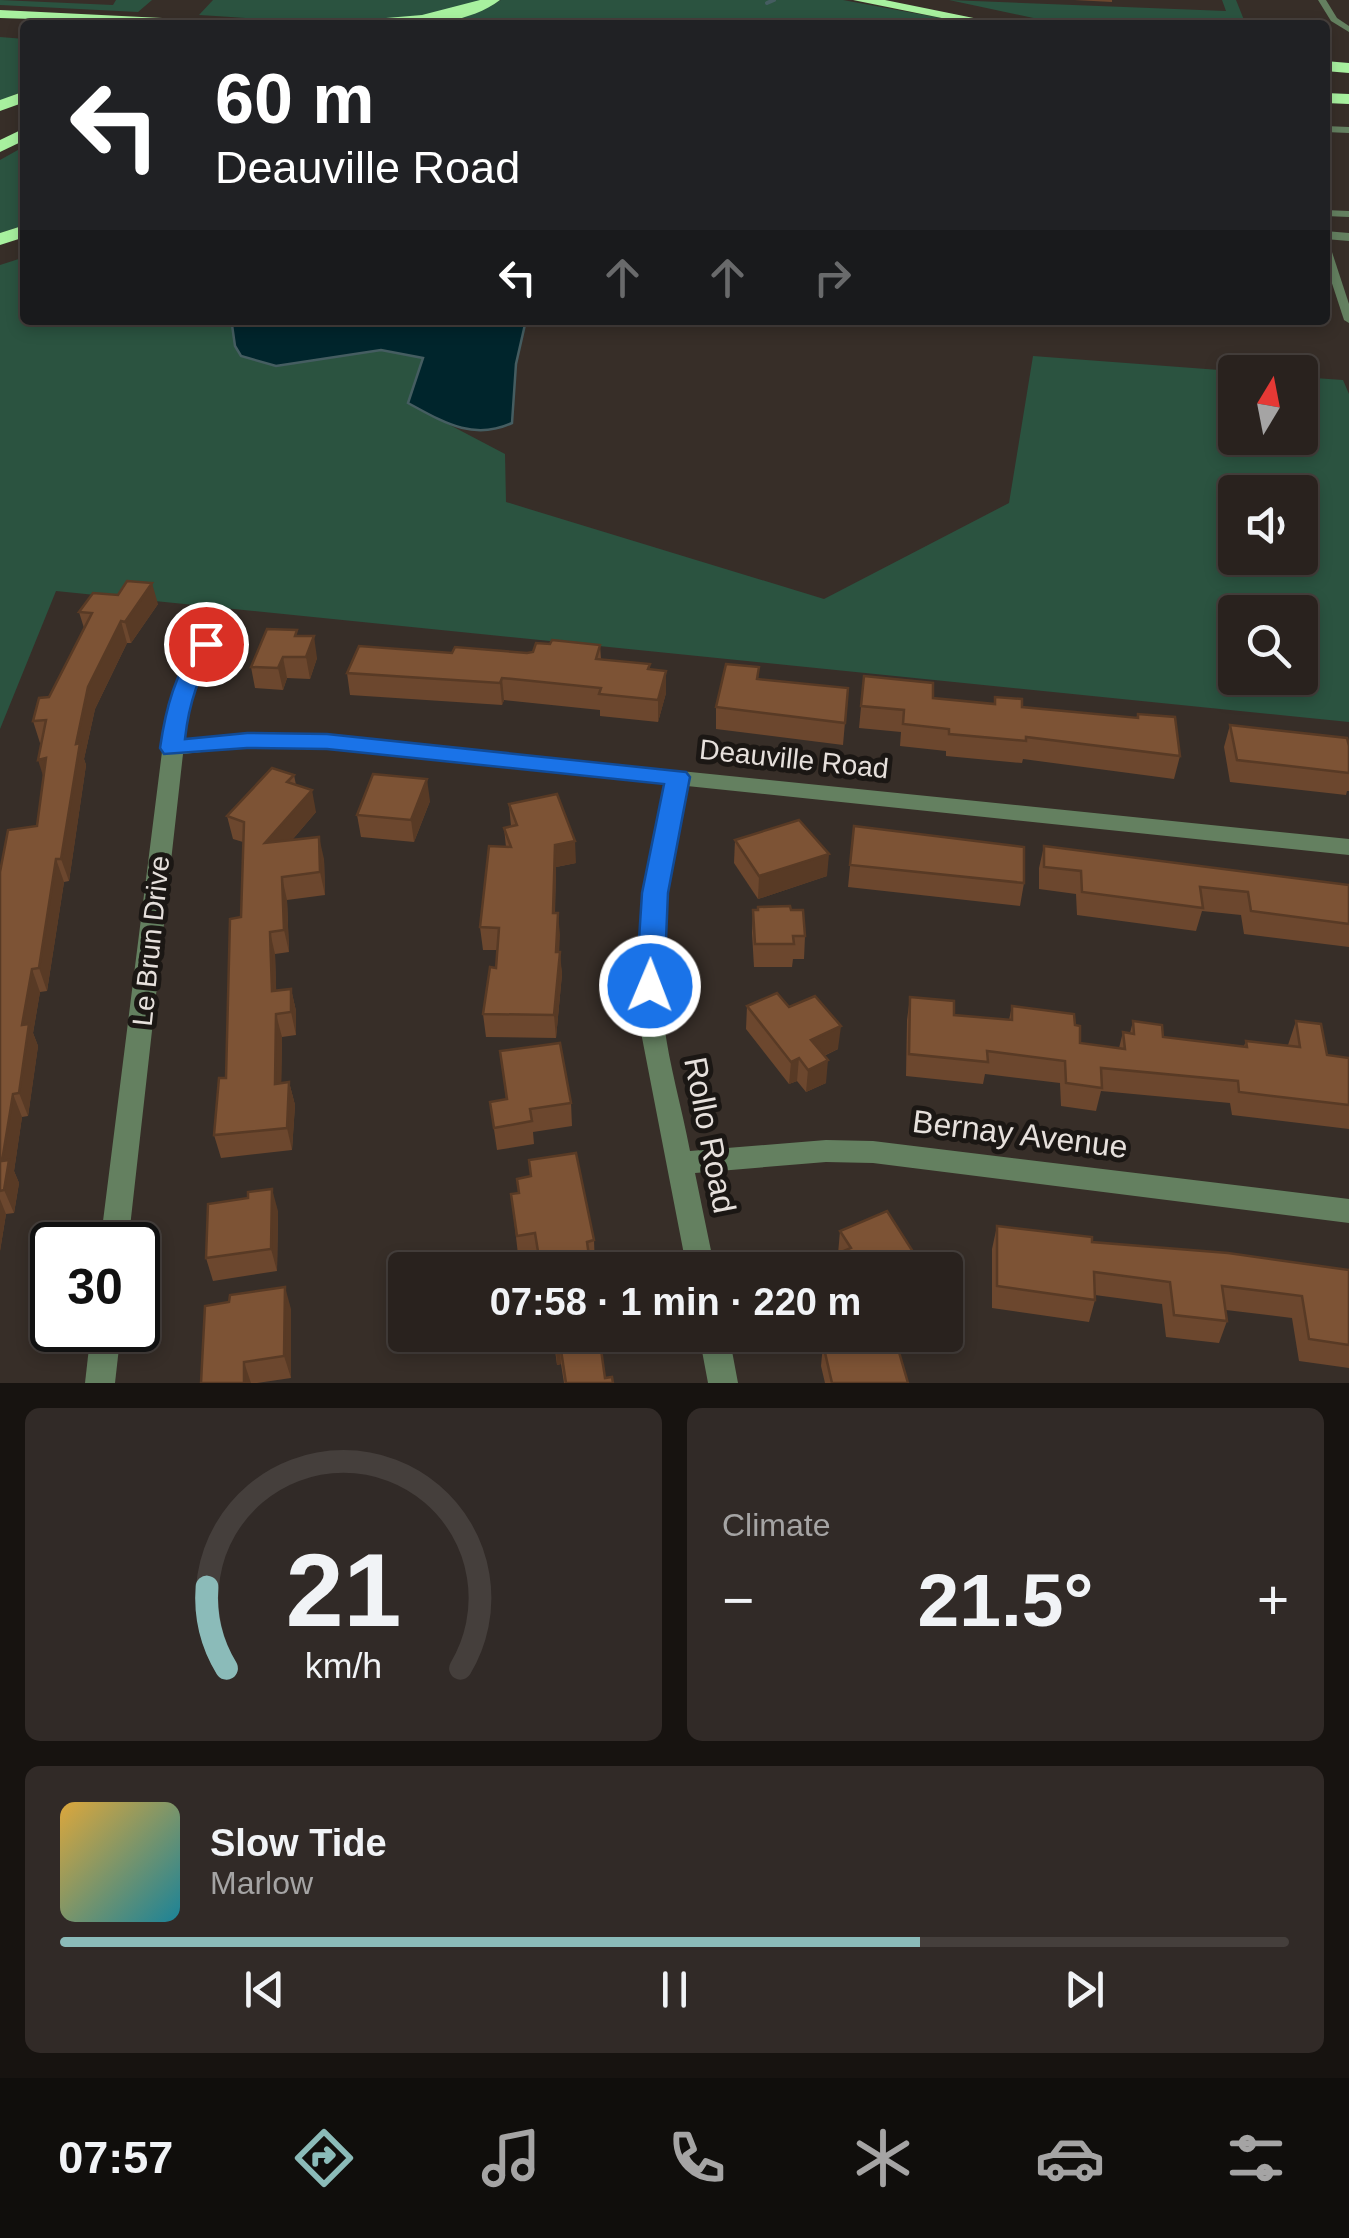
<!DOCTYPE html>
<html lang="en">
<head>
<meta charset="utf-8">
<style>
  :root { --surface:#29221e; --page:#312a27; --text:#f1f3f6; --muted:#a5a4a4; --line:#453f3c; --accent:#8bbbb9 }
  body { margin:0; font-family:Helvetica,sans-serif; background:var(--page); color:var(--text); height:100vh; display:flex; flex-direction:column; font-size:38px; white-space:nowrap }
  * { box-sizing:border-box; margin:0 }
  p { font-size:32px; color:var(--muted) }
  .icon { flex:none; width:55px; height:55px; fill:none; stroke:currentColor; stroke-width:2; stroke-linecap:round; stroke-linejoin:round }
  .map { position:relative; height:1383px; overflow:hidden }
  .side { display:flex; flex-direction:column; gap:25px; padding:25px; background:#171310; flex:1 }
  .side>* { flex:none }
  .guide { position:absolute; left:20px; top:20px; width:1310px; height:305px; border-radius:10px; box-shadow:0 5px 15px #0003,0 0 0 2px var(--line); background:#202124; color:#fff; overflow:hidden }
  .needle { width:65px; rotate:10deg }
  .controls { position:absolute; left:1218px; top:355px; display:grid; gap:20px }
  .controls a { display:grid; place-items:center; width:100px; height:100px; border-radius:10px; background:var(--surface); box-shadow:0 5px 15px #0003,0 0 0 2px var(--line); font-size:50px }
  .speed { position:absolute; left:30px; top:1222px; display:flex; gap:20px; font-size:50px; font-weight:700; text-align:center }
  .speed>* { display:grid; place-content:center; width:130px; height:130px; border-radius:50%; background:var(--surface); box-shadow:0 5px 15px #0003,0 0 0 2px var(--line); line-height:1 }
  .speed .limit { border:5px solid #111; border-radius:15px; background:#fff; color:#111 }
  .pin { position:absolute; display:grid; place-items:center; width:85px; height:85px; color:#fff; margin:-42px; border:5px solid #fff; border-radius:50%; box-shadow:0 2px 10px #0007 }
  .me { position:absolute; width:110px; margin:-55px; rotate:1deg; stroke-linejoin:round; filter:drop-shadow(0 0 8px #0008) }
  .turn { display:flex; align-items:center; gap:35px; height:210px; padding:0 30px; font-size:45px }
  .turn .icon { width:130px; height:130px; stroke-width:2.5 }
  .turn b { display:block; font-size:70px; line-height:85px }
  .lanes { display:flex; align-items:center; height:95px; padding:0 30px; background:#0003; justify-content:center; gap:50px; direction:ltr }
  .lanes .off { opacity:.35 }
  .big { font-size:75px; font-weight:700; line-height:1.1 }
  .side .tile { flex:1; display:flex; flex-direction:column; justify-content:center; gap:15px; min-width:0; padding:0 35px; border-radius:15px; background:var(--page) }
  .side .dial { align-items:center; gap:0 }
  .dial svg { height:260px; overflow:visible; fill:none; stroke:var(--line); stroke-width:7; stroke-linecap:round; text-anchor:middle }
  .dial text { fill:var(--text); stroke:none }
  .song { display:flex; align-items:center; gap:30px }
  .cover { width:120px; height:120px; border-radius:15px; background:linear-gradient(135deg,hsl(40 70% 55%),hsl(190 70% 35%)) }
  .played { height:10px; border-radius:5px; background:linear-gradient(90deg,var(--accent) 70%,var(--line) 70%) }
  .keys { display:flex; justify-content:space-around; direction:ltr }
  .heat { display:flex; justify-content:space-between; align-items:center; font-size:55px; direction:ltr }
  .side .tiles { flex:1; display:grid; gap:25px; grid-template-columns:1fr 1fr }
  .tile:last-child { grid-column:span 2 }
  .trip { position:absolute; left:388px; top:1252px; width:575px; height:100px; border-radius:10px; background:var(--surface); box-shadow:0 5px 15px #0003,0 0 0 2px var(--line); font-weight:700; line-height:100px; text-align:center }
  .menu { display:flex; height:160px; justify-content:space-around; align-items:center; background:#100e0c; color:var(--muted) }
  .menu .icon { width:70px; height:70px }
  .menu .active { color:var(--accent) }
  .menu b { font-size:45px; color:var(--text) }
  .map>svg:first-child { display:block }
</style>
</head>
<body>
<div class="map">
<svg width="1349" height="1383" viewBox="0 0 1349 1383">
  <rect width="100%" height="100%" fill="#372e28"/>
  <g fill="#2b5340" fill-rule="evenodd">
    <polygon points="0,0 113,5 116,0 152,0 138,12 0,5"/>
    <path d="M213,0h273c-90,35 -193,20 -287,15z"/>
    <polygon points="501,0 843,0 979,25 397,25 485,7"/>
    <polygon points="949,0 1226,11 1222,0 1236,0 1246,25 1066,25"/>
    <polygon points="0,37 25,39 25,90 0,101"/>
    <polygon points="25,146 25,225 0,233 0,160"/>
    <path d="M25,257v63h212l-5,5 44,41 105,-16 43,8 -16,45 97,51 1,48 318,97 185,-96 24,-147 213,16h-11v66h65v-61l43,3 6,14v328l-1293,-131 -56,138v-464zM1235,492h65v66h-65zM1235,612h65v66h-65z"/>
  </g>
  <path fill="#00252c" stroke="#455d61" stroke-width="2.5" d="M237,320h289l-10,44 -4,59c-39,18 -69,-1 -104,-20l15,-45 -42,-8 -105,16 -35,-10 -6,-10 -3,-21z"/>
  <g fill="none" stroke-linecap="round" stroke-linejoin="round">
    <polyline stroke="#455d61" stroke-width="4" points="767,3 774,0"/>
    <g fill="#648060" fill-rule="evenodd">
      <polygon points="1318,0 1326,0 1337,18 1349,26 1349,32 1331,21"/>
      <polygon points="1325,126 1349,127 1349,133 1325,132"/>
      <polygon points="1325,210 1349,211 1349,217 1325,216"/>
      <polygon points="1325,243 1330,246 1349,304 1349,323 1344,320 1325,262"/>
    </g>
    <g fill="#648060" fill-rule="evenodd">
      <polygon points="1325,231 1349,233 1349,241 1325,239"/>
      <path d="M207,637l10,6c-19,32 -29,60 -33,97l63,-7 80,2 1022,104v16l-662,-69c-15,78 -34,157 -23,237 5,42 18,85 26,128l136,-11 47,1 476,58v24l-476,-60 -47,-1 -131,11 20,97h-28l-48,-248 -2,-71 6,-58 23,-109 -339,-35 -80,-2 -64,7 -55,491h-28l68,-541 11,-31 21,-34z"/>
      <polygon points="91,1330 121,1330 115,1383 85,1383"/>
      <polygon points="699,1335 729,1335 738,1383 708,1383"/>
    </g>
    <g fill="#a8f19f" fill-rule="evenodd">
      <path d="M480,0h20c-41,31 -108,25 -157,25l7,-4 72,-6z"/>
      <polygon points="853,0 885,0 1008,25 976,25"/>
      <polygon points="0,10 223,21 230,25 0,18"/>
      <polygon points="1325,61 1349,63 1349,73 1325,71"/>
      <polygon points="25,91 25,102 0,111 0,100"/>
      <polygon points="1325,93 1349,94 1349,104 1325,103"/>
      <polygon points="25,128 25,140 0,152 0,140"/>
      <polygon points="25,225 25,237 0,245 0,233"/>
    </g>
  </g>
  <g fill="#6c472e">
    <polygon points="1074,0 1112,0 1112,2"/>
    <polygon points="158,604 131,643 127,643 95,709 84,759 86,765 69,881 64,882 47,991 40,992 33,1033 38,1046 28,1116 22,1117 14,1171 19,1183 14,1213 6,1214 0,1251 0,872 37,826 44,777 42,742 40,743 33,721 49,697 84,628 79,612"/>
    <polygon points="298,636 317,658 310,679 287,678 283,690 255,688 251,667"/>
    <polygon points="550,644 600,645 601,659 650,664 650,669 666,671 666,693 658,722 600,716 600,710 504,700 502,705 350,695 347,673 452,653 527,653 533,652"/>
    <polygon points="759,667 758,679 848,688 843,745 716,729 716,707"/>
    <polygon points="864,676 933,698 994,704 995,697 1022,707 1136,718 1138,714 1180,756 1174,779 1023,759 1022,763 946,756 946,751 900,746 901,732 859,728"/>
    <polygon points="1230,725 1349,746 1349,791 1347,791 1346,795 1230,782 1224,747"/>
    <polygon points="294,775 296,785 316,812 292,840 324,859 325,895 287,900 289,952 275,954 276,991 291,989 296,1011 296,1035 282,1037 281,1083 289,1082 295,1105 292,1150 221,1158 214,1135 226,1078 241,917 243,842 233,839 227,816"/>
    <polygon points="430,801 414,842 361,837 357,815"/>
    <polygon points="509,804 576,863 556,867 555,913 558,913 559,952 562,974 556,1038 486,1037 483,1014 496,968 497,950 483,950 480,927 506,847 504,828 511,826"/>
    <polygon points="854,826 1024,883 1020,906 848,887"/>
    <polygon points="735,840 827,876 758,899 734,863"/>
    <polygon points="1044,846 1349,885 1349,947 1244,934 1241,915 1202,911 1196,931 1077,915 1076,894 1039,889 1039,868"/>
    <polygon points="753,910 791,910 805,936 804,959 793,959 792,967 754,967 752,933"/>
    <polygon points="910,997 954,1015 1009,1020 1012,1006 1075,1025 1080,1043 1119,1048 1123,1032 1130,1033 1133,1021 1163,1037 1244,1046 1246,1041 1288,1045 1296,1021 1327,1055 1349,1058 1349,1129 1232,1115 1230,1103 1101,1091 1096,1111 1061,1106 1060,1083 985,1074 983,1084 906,1076 907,1020"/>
    <polygon points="747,1006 789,1007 838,1049 824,1056 826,1083 806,1092 797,1081 789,1084 746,1029"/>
    <polygon points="500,1051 571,1103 572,1126 533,1132 534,1144 497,1150 490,1102 506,1099"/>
    <polygon points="511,1194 594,1240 595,1268 590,1269 591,1270 539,1270 538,1260 519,1263"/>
    <polygon points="278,1211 277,1271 213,1281 206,1258"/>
    <polygon points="997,1226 1092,1242 1349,1270 1349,1368 1299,1361 1292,1318 1226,1310 1227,1321 1219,1343 1166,1337 1162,1304 1095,1295 1095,1300 1089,1322 992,1308 992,1249"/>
    <polygon points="840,1231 924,1270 812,1270 813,1264 838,1254"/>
    <polygon points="291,1309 291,1378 257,1383 201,1383"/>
    <polygon points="553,1335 599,1335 605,1378 613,1383 564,1383 561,1364 557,1365"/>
    <polygon points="853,1335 894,1335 908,1383 825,1383 821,1366 823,1344 852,1340"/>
  </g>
  <g fill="#583a25">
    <polygon points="152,583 158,604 131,643 125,622"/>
    <polygon points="121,621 127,643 95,709 84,759 86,765 69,881 61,859 76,744 88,687"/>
    <polygon points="314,636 317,658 310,679 306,657"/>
    <polygon points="283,657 287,678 283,690 278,668"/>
    <polygon points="666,671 666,693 658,722 658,700"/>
    <polygon points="502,678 504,700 502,705 500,683"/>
    <polygon points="46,758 45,782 38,760"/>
    <polygon points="427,779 430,801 414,842 411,820"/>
    <polygon points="312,790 316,812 270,866 265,843"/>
    <polygon points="319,837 324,859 325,895 320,872"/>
    <polygon points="575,841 576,863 556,867 554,935 553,913 555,845"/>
    <polygon points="829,854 827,876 758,899 759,876"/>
    <polygon points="56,859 64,882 47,991 39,968"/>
    <polygon points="282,877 287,900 289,952 284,930"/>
    <polygon points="558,913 560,935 558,974 556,952"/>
    <polygon points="270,932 275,954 277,1014 272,991"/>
    <polygon points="560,952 562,974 556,1038 554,1015"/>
    <polygon points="32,969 40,992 33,1033 38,1046 28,1116 19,1093 22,1025"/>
    <polygon points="291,989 296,1011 296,1035 291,1012"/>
    <polygon points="276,1014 282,1037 281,1107 275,1084"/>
    <polygon points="841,1026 838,1049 810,1062 811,1040"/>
    <polygon points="799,1058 797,1081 789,1084 791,1062"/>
    <polygon points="828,1060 826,1083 806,1092 808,1070"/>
    <polygon points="289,1082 295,1105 292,1150 287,1128"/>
    <polygon points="13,1094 22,1117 14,1171 19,1183 14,1213 4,1190 2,1161"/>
    <polygon points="272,1189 278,1211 277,1271 271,1249"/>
    <polygon points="0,1199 6,1214 0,1251"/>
    <polygon points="285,1287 291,1309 291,1378 284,1356"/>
    <polygon points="559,1337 561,1364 557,1365 555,1338"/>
    <polygon points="244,1362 251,1383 244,1383"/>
  </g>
  <g fill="#7d5335" stroke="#583a25" stroke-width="2.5">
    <polygon points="127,581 152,583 125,622 121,621 88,687 76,744 80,743 61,859 56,859 39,968 32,969 22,1025 29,1024 19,1093 13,1094 2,1161 9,1160 4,1190 0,1191 0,872 8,830 37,826 46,758 38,760 46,720 33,721 39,698 49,697 92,613 79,612 93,593 118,595"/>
    <polygon points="267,629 297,630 295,636 314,636 306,657 283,657 278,668 251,667"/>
    <polygon points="552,640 600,645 596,659 650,664 648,669 666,671 658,700 599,694 601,688 502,678 500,683 347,673 359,646 452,653 455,647 527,653 533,652 536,643 550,644"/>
    <polygon points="726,664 759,667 757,679 848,688 845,723 716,707"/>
    <polygon points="864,676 933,683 933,698 995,704 995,697 1022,699 1022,707 1138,718 1138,714 1175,717 1180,756 1026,737 1026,741 949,734 949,729 903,724 904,710 861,706"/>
    <polygon points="1230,725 1347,738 1349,746 1349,773 1237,760"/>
    <polygon points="272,768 294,775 287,782 312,790 265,843 319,837 320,872 282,877 284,930 270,932 272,991 291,989 291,1012 276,1014 275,1084 289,1082 287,1128 214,1135 219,1078 226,1078 230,919 241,917 244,822 227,816"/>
    <polygon points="373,774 427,779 411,820 357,815"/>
    <polygon points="557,794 575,841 555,845 553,913 558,913 556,952 560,952 554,1015 483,1014 490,967 496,968 499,928 480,927 489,846 511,847 504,828 517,825 509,804"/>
    <polygon points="799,820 829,854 759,876 735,840"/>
    <polygon points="854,826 1024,847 1024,883 850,865"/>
    <polygon points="1044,846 1349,885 1349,924 1251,911 1248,892 1200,887 1203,908 1082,892 1081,871 1044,867"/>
    <polygon points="790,906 791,910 803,910 805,936 793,936 794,944 755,944 753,910 758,910 758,907"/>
    <polygon points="777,993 789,1007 815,996 841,1026 811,1040 828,1060 808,1070 799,1058 791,1062 747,1006"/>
    <polygon points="910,997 954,1001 954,1015 1012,1020 1012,1006 1074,1014 1075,1025 1080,1026 1080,1043 1125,1049 1123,1032 1134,1034 1133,1021 1162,1025 1163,1037 1247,1047 1246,1041 1300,1047 1296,1021 1321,1024 1327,1055 1349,1058 1349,1105 1239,1092 1238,1081 1101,1068 1102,1088 1066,1083 1065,1061 987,1051 988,1062 909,1054"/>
    <polygon points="560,1043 571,1103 530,1109 532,1121 494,1128 490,1102 507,1099 500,1051"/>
    <polygon points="576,1153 594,1240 587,1242 591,1270 541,1270 535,1233 517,1236 511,1194 519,1193 517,1179 531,1176 529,1160"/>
    <polygon points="272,1189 271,1249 206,1258 208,1204 248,1198 248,1192"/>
    <polygon points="887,1211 924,1269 816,1270 813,1264 851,1248 840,1231"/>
    <polygon points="997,1226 1092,1237 1092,1242 1228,1253 1349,1270 1349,1345 1309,1339 1302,1296 1222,1286 1227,1321 1174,1315 1170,1282 1094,1272 1095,1300 997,1286"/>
    <polygon points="285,1287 284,1356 244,1362 244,1383 201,1383 205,1306 229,1302 230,1295"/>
    <polygon points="554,1335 599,1335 605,1378 612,1377 613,1383 566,1383 559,1337 555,1338"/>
    <polygon points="854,1335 894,1335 908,1383 832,1383 823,1344 857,1339"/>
  </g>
  <path fill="#1a73e8" stroke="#114b97" stroke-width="2.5" d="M206,637l11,7c-18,31 -28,58 -32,95l62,-6 80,1 359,38 4,5 -22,116 -4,93 -4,8 -10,3 -10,-3 -4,-8 6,-93 22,-109 -337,-35 -80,-1 -83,6 -4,-6c6,-42 15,-73 39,-109z"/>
  <g text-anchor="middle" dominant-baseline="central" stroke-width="10" stroke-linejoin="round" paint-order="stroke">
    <g font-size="28" fill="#e6e0dc" stroke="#1b1714">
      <text transform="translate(794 759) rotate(6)">Deauville Road</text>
      <text transform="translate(151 941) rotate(-84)">Le Brun Drive</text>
    </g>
    <g font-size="32" fill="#e6e0dc" stroke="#1b1714">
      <text transform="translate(1020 1134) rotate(7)">Bernay Avenue</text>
      <text transform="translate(710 1135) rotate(79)">Rollo Road</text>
    </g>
  </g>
</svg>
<div class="controls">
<a><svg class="needle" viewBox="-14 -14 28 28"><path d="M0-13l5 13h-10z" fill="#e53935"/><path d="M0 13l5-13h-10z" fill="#a5a4a4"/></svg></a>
<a><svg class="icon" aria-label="sound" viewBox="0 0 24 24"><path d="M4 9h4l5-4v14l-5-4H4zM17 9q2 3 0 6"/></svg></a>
<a><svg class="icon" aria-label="search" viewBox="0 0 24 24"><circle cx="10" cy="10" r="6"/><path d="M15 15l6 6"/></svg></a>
</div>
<div class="speed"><div class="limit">30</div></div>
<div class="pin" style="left:206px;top:644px;background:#d93025"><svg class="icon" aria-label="arrive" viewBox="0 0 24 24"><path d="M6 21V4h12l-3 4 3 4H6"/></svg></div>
<svg class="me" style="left:650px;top:986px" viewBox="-20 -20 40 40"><circle r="17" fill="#1a73e8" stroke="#fff" stroke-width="3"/><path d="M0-11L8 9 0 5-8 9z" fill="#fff"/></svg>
<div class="trip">07:58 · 1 min · 220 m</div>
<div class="guide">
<div class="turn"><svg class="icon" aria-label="left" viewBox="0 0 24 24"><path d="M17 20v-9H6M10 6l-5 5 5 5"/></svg><div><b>60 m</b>Deauville Road</div></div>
<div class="lanes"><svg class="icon" aria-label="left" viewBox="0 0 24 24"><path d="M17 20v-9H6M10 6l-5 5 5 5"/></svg><svg class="icon off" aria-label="ahead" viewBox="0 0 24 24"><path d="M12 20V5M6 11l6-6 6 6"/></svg><svg class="icon off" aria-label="ahead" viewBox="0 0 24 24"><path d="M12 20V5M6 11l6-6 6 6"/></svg><svg class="icon off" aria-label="right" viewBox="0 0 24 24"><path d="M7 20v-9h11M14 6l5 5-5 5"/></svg></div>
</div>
</div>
<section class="side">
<div class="tiles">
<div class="tile dial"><svg viewBox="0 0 100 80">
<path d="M14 69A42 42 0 1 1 86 69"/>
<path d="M14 69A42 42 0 0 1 8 44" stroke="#8bbbb9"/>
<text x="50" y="56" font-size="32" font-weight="700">21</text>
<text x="50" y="72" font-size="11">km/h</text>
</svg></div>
<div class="tile"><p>Climate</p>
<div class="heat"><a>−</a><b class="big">21.5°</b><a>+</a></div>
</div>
<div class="tile">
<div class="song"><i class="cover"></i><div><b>Slow Tide</b><p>Marlow</p></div></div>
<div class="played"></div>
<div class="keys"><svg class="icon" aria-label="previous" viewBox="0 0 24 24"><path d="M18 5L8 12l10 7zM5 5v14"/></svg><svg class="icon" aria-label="pause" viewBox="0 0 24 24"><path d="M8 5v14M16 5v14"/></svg><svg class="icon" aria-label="next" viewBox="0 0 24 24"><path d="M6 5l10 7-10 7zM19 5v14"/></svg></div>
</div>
</div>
</section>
<nav class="menu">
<b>07:57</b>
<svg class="icon active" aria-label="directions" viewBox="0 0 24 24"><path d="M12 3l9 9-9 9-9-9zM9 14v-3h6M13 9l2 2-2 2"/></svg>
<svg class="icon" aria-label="music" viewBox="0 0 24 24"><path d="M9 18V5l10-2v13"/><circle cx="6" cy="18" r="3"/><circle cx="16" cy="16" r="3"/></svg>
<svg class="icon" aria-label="phone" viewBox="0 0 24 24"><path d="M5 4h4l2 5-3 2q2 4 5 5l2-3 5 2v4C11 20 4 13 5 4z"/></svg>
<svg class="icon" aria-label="climate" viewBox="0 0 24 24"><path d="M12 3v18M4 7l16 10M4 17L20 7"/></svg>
<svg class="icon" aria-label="car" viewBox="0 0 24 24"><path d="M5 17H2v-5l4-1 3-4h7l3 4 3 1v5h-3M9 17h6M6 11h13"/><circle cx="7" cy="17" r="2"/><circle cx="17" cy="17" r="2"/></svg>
<svg class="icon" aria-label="filters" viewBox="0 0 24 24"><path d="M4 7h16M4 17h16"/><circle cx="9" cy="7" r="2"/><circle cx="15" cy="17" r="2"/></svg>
</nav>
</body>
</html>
